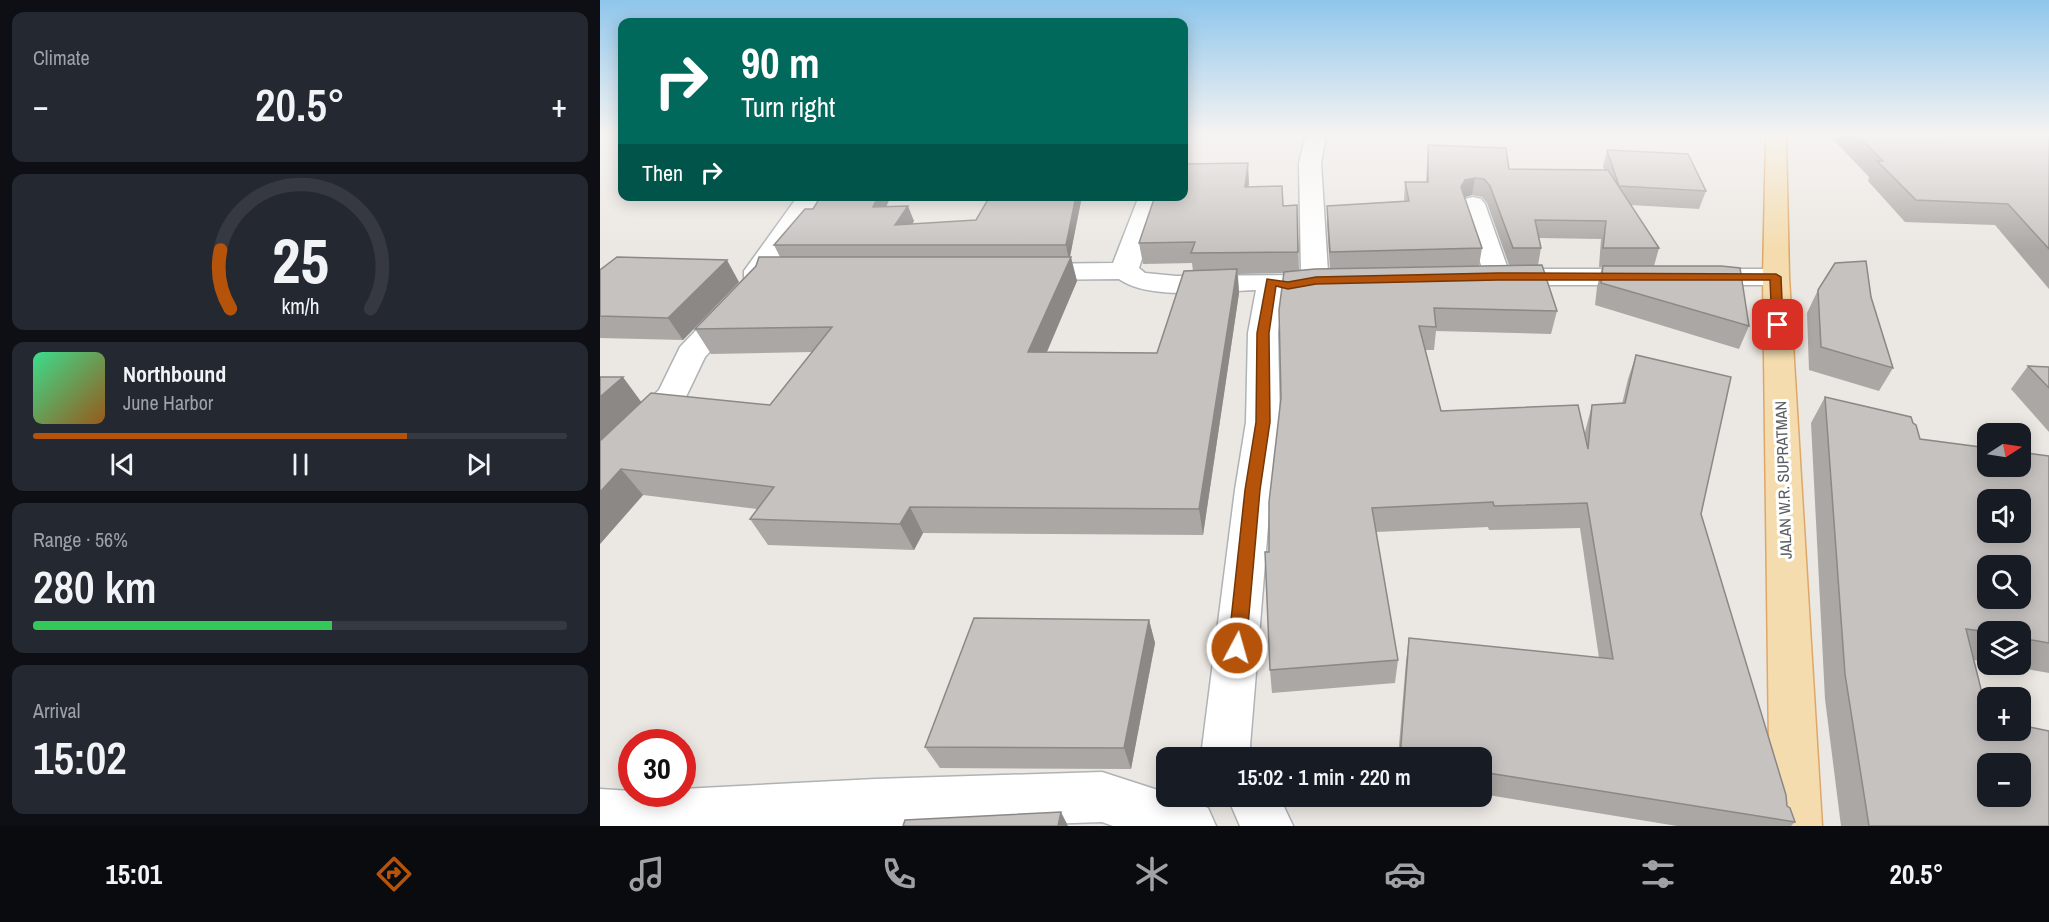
<!DOCTYPE html>
<html lang="en">
<head>
<meta charset="utf-8">
<style>
  :root { --surface:#171b24; --page:#242831; --text:#f1f3f6; --muted:#9ea1a6; --line:#363941; --accent:#b45309 }
  body { margin:0; font-family:"Archivo Narrow",sans-serif; background:var(--page); color:var(--text); height:100vh; display:flex; flex-direction:column; font-size:22px; white-space:nowrap }
  * { box-sizing:border-box; margin:0 }
  p { font-size:20px; color:var(--muted) }
  .icon { flex:none; width:33px; height:33px; fill:none; stroke:currentColor; stroke-width:2; stroke-linecap:round; stroke-linejoin:round }
  .map { position:relative; flex:1; overflow:hidden }
  .drawer { display:flex; flex-direction:column; gap:12px; padding:12px; background:#0d0f14; width:600px }
  .drawer>* { flex:none }
  .top-card { position:absolute; left:18px; top:18px; width:570px; height:183px; border-radius:12px; box-shadow:0 3px 15px #0003; background:#00695c; color:#fff; overflow:hidden }
  .needle { width:39px; rotate:78deg }
  .buttons { position:absolute; left:1377px; top:423px; display:grid; gap:12px }
  .buttons a { display:grid; place-items:center; width:54px; height:54px; border-radius:12px; background:var(--surface); box-shadow:0 3px 15px #0003; font-size:30px }
  .speed { position:absolute; left:18px; top:729px; display:flex; gap:12px; font-size:30px; font-weight:700; text-align:center }
  .speed>* { display:grid; place-content:center; width:78px; height:78px; border-radius:50%; background:var(--surface); box-shadow:0 3px 15px #0003; line-height:1 }
  .speed .limit { border:9px solid #d22; background:#fff; color:#111 }
  .pin { position:absolute; display:grid; place-items:center; width:51px; height:51px; color:#fff; margin:-26px; border-radius:12px; box-shadow:0 3px 9px #0006 }
  .me { position:absolute; width:66px; margin:-33px; rotate:6deg; stroke-linejoin:round; filter:drop-shadow(0 0 4px #0008) }
  .turn { display:flex; align-items:center; gap:21px; height:126px; padding:0 24px; font-size:27px }
  .turn .icon { width:78px; height:78px; stroke-width:2.5 }
  .turn b { display:block; font-size:42px; line-height:51px }
  .then { display:flex; align-items:center; height:57px; padding:0 24px; background:#0003; gap:12px; font-size:22px }
  .big { font-size:45px; font-weight:600; line-height:1.1 }
  .drawer .card { flex:1; display:flex; flex-direction:column; justify-content:center; gap:9px; min-width:0; padding:0 21px; border-radius:12px; background:var(--page) }
  .drawer .dial { align-items:center; gap:0 }
  .dial svg { height:156px; overflow:visible; fill:none; stroke:var(--line); stroke-width:7; stroke-linecap:round; text-anchor:middle }
  .dial text { fill:var(--text); stroke:none }
  .song { display:flex; align-items:center; gap:18px }
  .cover { width:72px; height:72px; border-radius:9px; background:linear-gradient(135deg,hsl(150 70% 55%),hsl(30 70% 35%)) }
  .played { height:6px; border-radius:3px; background:linear-gradient(90deg,var(--accent) 70%,var(--line) 70%) }
  .keys { display:flex; justify-content:space-around; direction:ltr }
  .heat { display:flex; justify-content:space-between; align-items:center; font-size:33px; direction:ltr }
  .charge { height:9px; border-radius:4px; background:linear-gradient(90deg,#34c759 56%,var(--line) 0) }
  .trip { position:absolute; left:556px; top:747px; width:336px; height:60px; border-radius:12px; background:var(--surface); box-shadow:0 3px 15px #0003; font-weight:600; line-height:60px; text-align:center }
  .menu { display:flex; height:96px; justify-content:space-around; align-items:center; background:#090b0e; color:var(--muted) }
  .menu .icon { width:42px; height:42px }
  .menu .selected { color:var(--accent) }
  .menu b { font-size:27px; color:var(--text) }
  main { display:flex; flex:1; min-height:0 }
  .map>svg:first-child { display:block }
</style>
</head>
<body>
<main>
<section class="drawer">
<div class="card"><p>Climate</p>
<div class="heat"><a>−</a><b class="big">20.5°</b><a>+</a></div>
</div>
<div class="card dial"><svg viewBox="0 0 100 80">
<path d="M14 69A42 42 0 1 1 86 69"/>
<path d="M14 69A42 42 0 0 1 9 39" stroke="#b45309"/>
<text x="50" y="56" font-size="32" font-weight="700">25</text>
<text x="50" y="72" font-size="11">km/h</text>
</svg></div>
<div class="card">
<div class="song"><i class="cover"></i><div><b>Northbound</b><p>June Harbor</p></div></div>
<div class="played"></div>
<div class="keys"><svg class="icon" aria-label="previous" viewBox="0 0 24 24"><path d="M18 5L8 12l10 7zM5 5v14"/></svg><svg class="icon" aria-label="pause" viewBox="0 0 24 24"><path d="M8 5v14M16 5v14"/></svg><svg class="icon" aria-label="next" viewBox="0 0 24 24"><path d="M6 5l10 7-10 7zM19 5v14"/></svg></div>
</div>
<div class="card"><p>Range · 56%</p><b class="big">280 km</b><div class="charge"></div></div>
<div class="card"><p>Arrival</p><b class="big">15:02</b></div>
</section>
<div class="map">
<svg width="1449" height="826" viewBox="0 0 1449 826">
  <rect width="100%" height="100%" fill="#ebe7e2"/>
  <g fill="none" stroke-linecap="round" stroke-linejoin="round">
    <g stroke="#afb3b6" stroke-width="3">
      <g id="minor">
        <path d="M706,135h20l-5,28 7,109 10,2 3,6 -3,6 -55,6 -5,41 2,89 -9,68 -21,256 5,12h-49l-4,-10 33,-258 11,-68 2,-89 8,-43c-37,1 -106,11 -137,-11l-90,1 -9,-2 -4,-6 4,-6 9,-2 84,-1 26,-67h23l-23,72 6,5 31,3 125,-1 -2,-112z"/>
        <polygon points="198,196 221,196 170,271 171,282 167,288 105,357 83,403 12,473 0,477 0,444 59,390 80,347 144,280 144,271"/>
        <polygon points="873,197 881,199 885,204 908,269 1046,269 1055,271 1059,277 1055,283 1046,285 898,285 889,283 885,277 861,204 865,199"/>
        <polygon points="1097,269 1176,269 1185,271 1189,277 1185,283 1176,285 1097,285 1088,283 1084,277 1088,271"/>
        <polygon points="502,772 567,793 567,796 579,796 608,808 616,826 513,826 502,822 384,826 0,826 0,789 32,791 32,794 82,794 82,789 275,779"/>
        <polygon points="627,796 679,796 693,826 640,826"/>
      </g>
    </g>
    <g stroke="#dea768" stroke-width="3">
      <polygon id="major" points="1166,135 1186,135 1189,277 1222,826 1170,826 1163,277"/>
    </g>
    <use href="#minor" fill="#fff" fill-rule="evenodd"/>
    <use href="#major" fill="#f4dcae" fill-rule="evenodd"/>
  </g>
  <g fill="#aaa7a4" fill-rule="evenodd">
    <polygon points="1229,135 1342,135 1343,136 1449,137 1449,289 1395,225 1305,222 1268,181 1269,177"/>
    <path d="M828,145l81,24 95,1 -1,-3 4,-17 99,41 -7,18 -68,-4 28,43 -5,18 95,60 -10,23 -144,-44 2,-18 5,-20h-3l2,-28 -62,-1 2,10 -3,17 19,46 -6,23 -115,-3 -2,19h-9l16,61 144,21 7,-27 30,-1 6,-25 8,-24 65,159 86,292 8,16 -4,4h-114l-195,-32v-36h-84l8,-97 3,-23 190,20 -19,-130 -91,2 -1,-3 -112,5 22,128 -3,23 -123,10 -2,-23 -1,-118 12,-154 3,-125 -46,1 1,19 -36,242 -280,-2 -9,17 -146,-5 -18,-26 7,-10 -114,-14 -43,49v-167l42,25 128,3 42,-53 -101,2 -16,-25 85,-72 -6,-12 39,-36 8,-13h70l-5,11 28,14 -2,3 64,-4 14,-24h92l-12,61 7,24 -30,71 110,1 36,-82 -1,-8 -49,1 -4,-21 110,-61 -1,5 35,19 14,-1 2,65 31,-1 -3,-45v-18l77,-5 1,-19h21zM872,195l10,2 5,6 22,62 -30,1 3,-18 -18,-51z"/>
    <polygon points="0,270 139,282 83,340 0,338"/>
    <polygon points="1218,290 1271,297 1293,368 1279,391 1209,370 1207,313"/>
    <polygon points="1428,366 1449,367 1449,432 1411,389"/>
    <polygon points="1225,397 1313,423 1320,439 1449,456 1449,673 1399,664 1420,664 1420,632 1388,632 1388,662 1373,660 1387,717 1449,826 1241,826 1225,699 1211,423"/>
    <polygon points="549,620 555,643 531,769 340,768 325,747"/>
  </g>
  <g fill="#8b8886">
    <polygon points="648,163 649,182 646,207 645,187"/>
    <polygon points="875,178 872,195 863,198 861,187 865,180"/>
    <polygon points="278,196 291,196 279,222 273,207"/>
    <polygon points="476,196 482,196 469,261 466,245"/>
    <polygon points="308,206 314,221 302,241 295,225"/>
    <polygon points="471,257 477,281 436,377 428,352"/>
    <polygon points="127,260 139,282 83,340 68,318"/>
    <polygon points="637,269 639,293 603,535 599,509"/>
    <polygon points="23,377 42,403 0,441 0,397"/>
    <polygon points="21,469 43,495 0,544 0,492"/>
    <polygon points="310,507 323,533 314,550 300,524"/>
    <polygon points="549,620 555,643 531,769 524,748"/>
    <polygon points="461,812 468,826 458,826"/>
  </g>
  <g fill="#c6c2bf" stroke="#8b8886" stroke-width="1.5" fill-rule="evenodd">
    <polygon points="1257,135 1342,135 1343,136 1449,137 1449,249 1408,204 1316,200 1277,161 1283,161"/>
    <polygon points="828,145 906,148 909,169 1008,170 1059,248 1003,248 1006,221 935,220 941,248 913,248 890,186 884,179 875,178 865,180 861,187 882,248 730,252 727,206 809,201 805,182 828,182"/>
    <polygon points="1007,150 1088,154 1106,191 1019,186"/>
    <polygon points="648,163 645,187 682,186 683,206 697,205 698,252 591,253 595,242 539,243 555,196 584,196 584,164"/>
    <polygon points="221,196 278,196 273,207 308,206 295,225 376,220 390,196 476,196 466,245 174,245 205,209 213,209"/>
    <polygon points="17,257 127,260 68,318 0,316 0,270"/>
    <polygon points="159,257 471,257 428,352 557,353 584,271 637,269 599,509 310,507 300,524 150,519 174,487 21,469 0,492 0,441 51,393 170,405 232,327 95,329 156,266"/>
    <polygon points="1266,261 1271,297 1293,368 1221,347 1218,290 1235,263"/>
    <polygon points="942,265 957,311 834,308 836,327 819,326 841,411 978,405 988,449 992,405 1025,403 1036,355 1131,377 1101,514 1186,795 1187,806 1190,808 1195,822 882,772 882,758 800,758 809,638 1013,659 987,503 894,506 893,502 772,508 798,660 670,670 665,552 669,552 669,502 681,398 679,310 684,272 715,269"/>
    <polygon points="1003,266 1121,266 1140,268 1149,326 1001,283"/>
    <polygon points="1428,366 1449,367 1449,388"/>
    <polygon points="0,377 23,377 0,397"/>
    <path d="M1225,397l86,20 2,6 3,2 4,14 68,9v18h32v-14l29,4v187l-29,-5v-6h-32l-22,-3 22,88v13h32v-5l29,6v95h-180l-24,-152zM1388,500h32v32h-32zM1388,566h32v32h-32zM1388,764h32v32h-32z"/>
    <polygon points="374,618 549,620 524,748 325,747"/>
    <polygon points="461,812 458,826 303,826 305,820"/>
  </g>
  <linearGradient id="sky" x2="0" y2="1"><stop stop-color="#8fc6ec"/><stop offset="0.54" stop-color="#f6f4f2"/><stop offset="1" stop-color="#f6f4f2" stop-opacity="0"/></linearGradient>
  <rect width="1449" height="250" fill="url(#sky)"/>
  <polygon fill="#b45309" stroke="#753606" stroke-width="1.5" points="898,273 1176,274 1181,277 1183,325 1178,328 1172,325 1170,280 898,280 716,284 688,289 676,286 669,333 670,422 660,490 646,648 643,653 637,656 630,653 628,648 645,490 656,422 657,333 667,279 688,282 716,277"/>
  <g text-anchor="middle" dominant-baseline="central" stroke-width="6" stroke-linejoin="round" paint-order="stroke">
    <g font-size="16" fill="#5a5e61" stroke="#fff">
      <text transform="translate(1183 480) rotate(-92)">JALAN W.R. SUPRATMAN</text>
    </g>
  </g>
</svg>
<div class="buttons">
<a><svg class="needle" viewBox="-14 -14 28 28"><path d="M0-13l5 13h-10z" fill="#e53935"/><path d="M0 13l5-13h-10z" fill="#9ea1a6"/></svg></a>
<a><svg class="icon" aria-label="sound" viewBox="0 0 24 24"><path d="M4 9h4l5-4v14l-5-4H4zM17 9q2 3 0 6"/></svg></a>
<a><svg class="icon" aria-label="search" viewBox="0 0 24 24"><circle cx="10" cy="10" r="6"/><path d="M15 15l6 6"/></svg></a>
<a><svg class="icon" aria-label="layers" viewBox="0 0 24 24"><path d="M12 4l9 5-9 5-9-5zM3 14l9 5 9-5"/></svg></a>
<a>+</a>
<a>−</a>
</div>
<div class="speed"><div class="limit">30</div></div>
<div class="pin" style="left:1178px;top:325px;background:#d93025"><svg class="icon" aria-label="arrive" viewBox="0 0 24 24"><path d="M6 21V4h12l-3 4 3 4H6"/></svg></div>
<svg class="me" style="left:637px;top:648px" viewBox="-20 -20 40 40"><circle r="17" fill="#b45309" stroke="#fff" stroke-width="3"/><path d="M0-11L8 9 0 5-8 9z" fill="#fff"/></svg>
<div class="trip">15:02 · 1 min · 220 m</div>
<div class="top-card">
<div class="turn"><svg class="icon" aria-label="right" viewBox="0 0 24 24"><path d="M7 20v-9h11M14 6l5 5-5 5"/></svg><div><b>90 m</b>Turn right</div></div>
<div class="then">Then<svg class="icon" aria-label="right" viewBox="0 0 24 24"><path d="M7 20v-9h11M14 6l5 5-5 5"/></svg></div>
</div>
</div>
</main>
<nav class="menu">
<b>15:01</b>
<svg class="icon selected" aria-label="directions" viewBox="0 0 24 24"><path d="M12 3l9 9-9 9-9-9zM9 14v-3h6M13 9l2 2-2 2"/></svg>
<svg class="icon" aria-label="music" viewBox="0 0 24 24"><path d="M9 18V5l10-2v13"/><circle cx="6" cy="18" r="3"/><circle cx="16" cy="16" r="3"/></svg>
<svg class="icon" aria-label="phone" viewBox="0 0 24 24"><path d="M5 4h4l2 5-3 2q2 4 5 5l2-3 5 2v4C11 20 4 13 5 4z"/></svg>
<svg class="icon" aria-label="climate" viewBox="0 0 24 24"><path d="M12 3v18M4 7l16 10M4 17L20 7"/></svg>
<svg class="icon" aria-label="car" viewBox="0 0 24 24"><path d="M5 17H2v-5l4-1 3-4h7l3 4 3 1v5h-3M9 17h6M6 11h13"/><circle cx="7" cy="17" r="2"/><circle cx="17" cy="17" r="2"/></svg>
<svg class="icon" aria-label="filters" viewBox="0 0 24 24"><path d="M4 7h16M4 17h16"/><circle cx="9" cy="7" r="2"/><circle cx="15" cy="17" r="2"/></svg>
<b>20.5°</b>
</nav>
</body>
</html>
